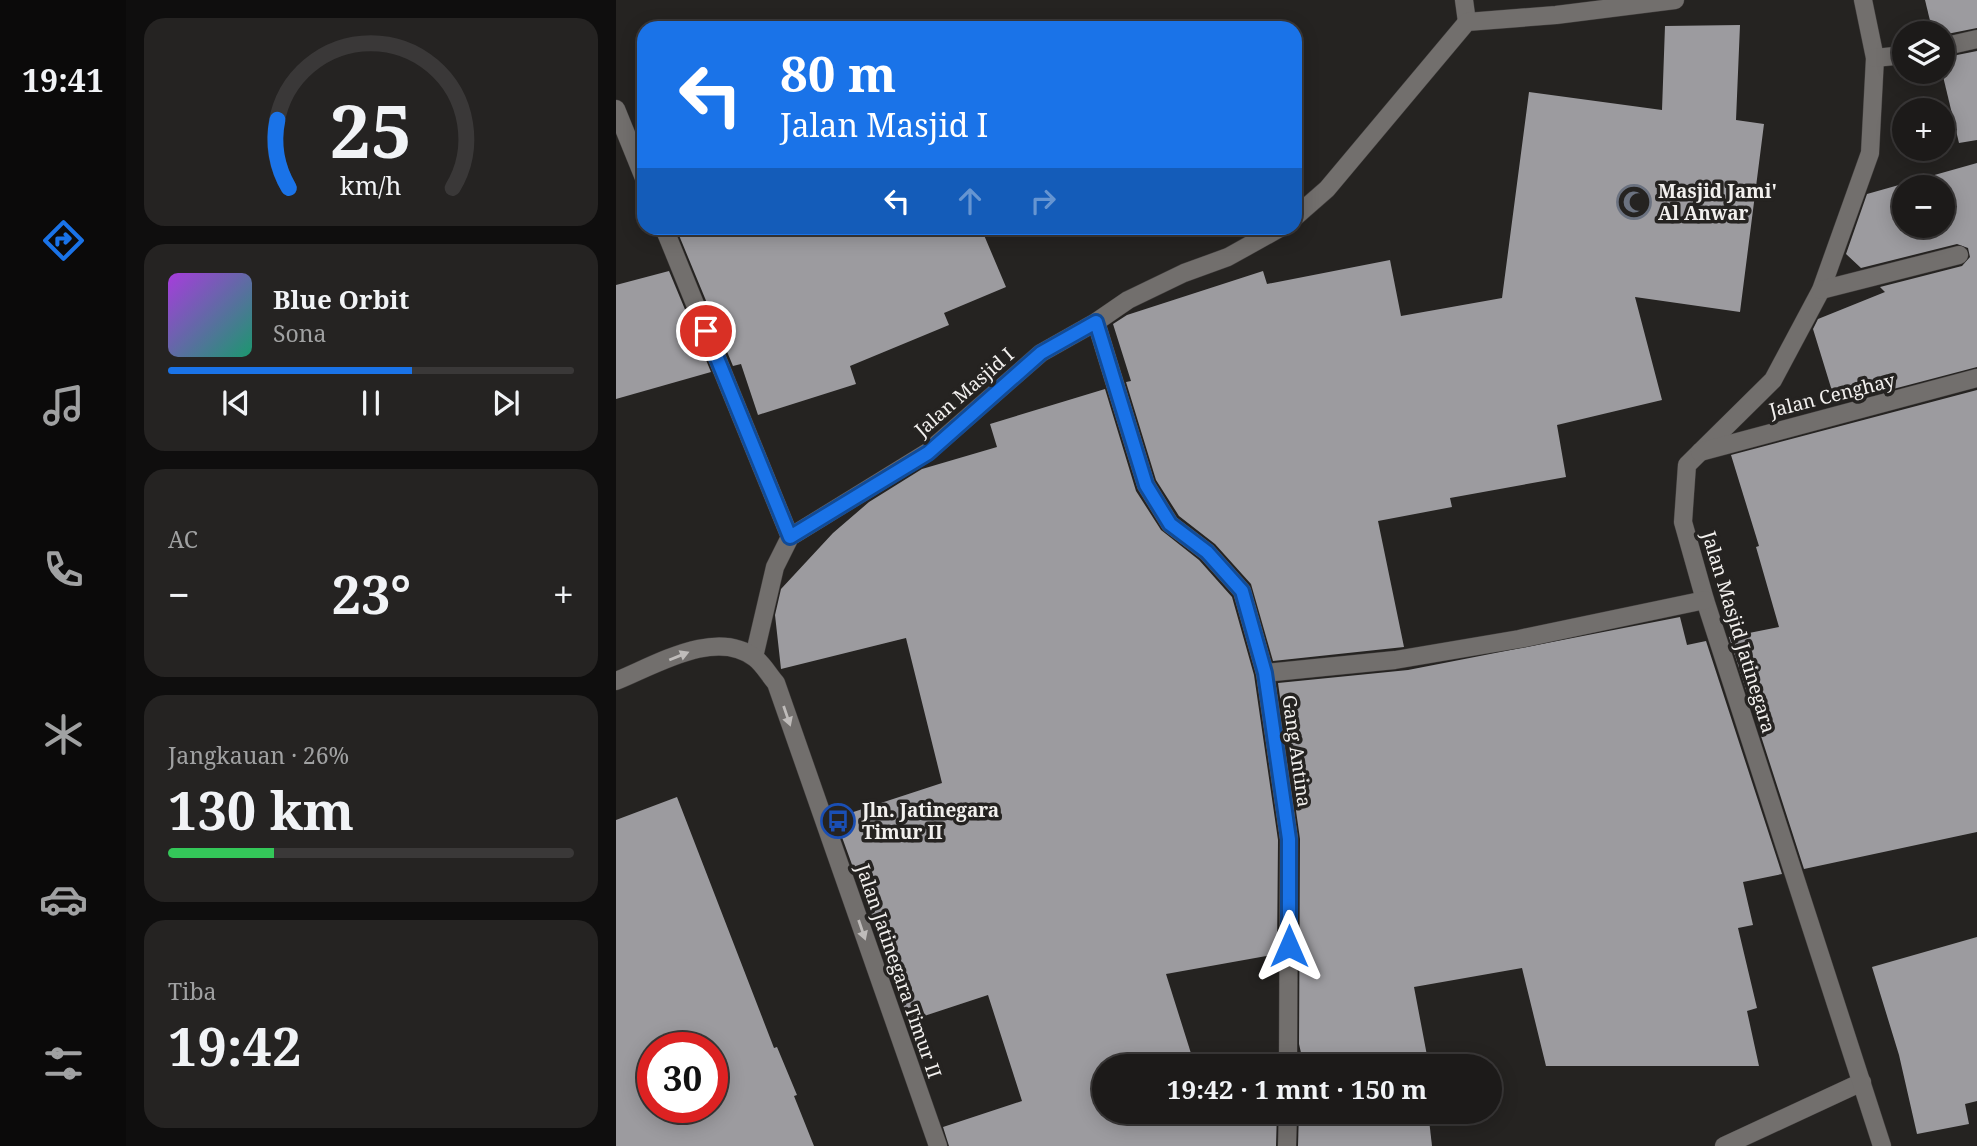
<!DOCTYPE html>
<html lang="id">
<head>
<meta charset="utf-8">
<style>
  :root { --surface:#1c1a19; --page:#252322; --text:#f1f3f6; --muted:#a0a1a2; --line:#3a3838; --accent:#1a73e8 }
  body { margin:0; font-family:"Noto Serif",serif; background:var(--page); color:var(--text); height:100vh; display:flex; flex-direction:column; font-size:26px; white-space:nowrap }
  * { box-sizing:border-box; margin:0 }
  p { font-size:23px; color:var(--muted) }
  .icon { flex:none; width:38px; height:38px; fill:none; stroke:currentColor; stroke-width:2; stroke-linecap:round; stroke-linejoin:round }
  .map { position:relative; flex:1; overflow:hidden }
  .panel { display:flex; flex-direction:column; gap:18px; padding:18px; background:#0f0e0e; width:490px }
  .panel>* { flex:none }
  .banner { position:absolute; left:21px; top:21px; width:665px; height:214px; border-radius:21px; box-shadow:0 4px 18px #0003,0 0 0 2px var(--line); background:#1a73e8; color:#fff; overflow:hidden }
  .buttons { position:absolute; left:1276px; top:21px; display:grid; gap:14px }
  .buttons a { display:grid; place-items:center; width:63px; height:63px; border-radius:50%; background:var(--surface); box-shadow:0 4px 18px #0003,0 0 0 2px var(--line); font-size:35px }
  .speed { position:absolute; left:21px; top:1032px; display:flex; gap:14px; font-size:35px; font-weight:700; text-align:center }
  .speed>* { display:grid; place-content:center; width:91px; height:91px; border-radius:50%; background:var(--surface); box-shadow:0 4px 18px #0003,0 0 0 2px var(--line); line-height:1 }
  .speed .limit { border:10px solid #d22; background:#fff; color:#111 }
  .pin { position:absolute; display:grid; place-items:center; width:60px; height:60px; color:#fff; margin:-30px; border:4px solid #fff; border-radius:50%; box-shadow:0 2px 7px #0007 }
  .me { position:absolute; width:77px; margin:-38px; rotate:0deg; stroke-linejoin:round; filter:drop-shadow(0 0 5px #0008) }
  .turn { display:flex; align-items:center; gap:24px; height:147px; padding:0 28px; font-size:32px }
  .turn .icon { width:91px; height:91px; stroke-width:2.5 }
  .turn b { display:block; font-size:49px; line-height:60px }
  .lanes { display:flex; align-items:center; height:66px; padding:0 28px; background:#0003; justify-content:center; gap:35px; direction:ltr }
  .lanes .off { opacity:.35 }
  .big { font-size:52px; font-weight:700; line-height:1.1 }
  .panel .tile { flex:1; display:flex; flex-direction:column; justify-content:center; gap:10px; min-width:0; padding:0 24px; border-radius:21px; background:var(--page) }
  .panel .dial { align-items:center; gap:0 }
  .dial svg { height:182px; overflow:visible; fill:none; stroke:var(--line); stroke-width:7; stroke-linecap:round; text-anchor:middle }
  .dial text { fill:var(--text); stroke:none }
  .song { display:flex; align-items:center; gap:21px }
  .cover { width:84px; height:84px; border-radius:10px; background:linear-gradient(135deg,hsl(280 70% 55%),hsl(160 70% 35%)) }
  .played { height:7px; border-radius:4px; background:linear-gradient(90deg,var(--accent) 60%,var(--line) 60%) }
  .keys { display:flex; justify-content:space-around; direction:ltr }
  .heat { display:flex; justify-content:space-between; align-items:center; font-size:38px; direction:ltr }
  .charge { height:10px; border-radius:5px; background:linear-gradient(90deg,#34c759 26%,var(--line) 0) }
  .trip { position:absolute; left:476px; top:1054px; width:410px; height:70px; border-radius:35px; background:var(--surface); box-shadow:0 4px 18px #0003,0 0 0 2px var(--line); font-weight:700; line-height:70px; text-align:center }
  main { display:flex; flex:1; min-height:0 }
  .menu { display:flex; flex-direction:column; width:126px; justify-content:space-around; align-items:center; background:#0b0a0a; color:var(--muted) }
  .menu .icon { width:49px; height:49px }
  .menu .active { color:var(--accent) }
  .menu b { font-size:32px; color:var(--text) }
  .map>svg:first-child { display:block }
</style>
</head>
<body>
<main>
<nav class="menu">
<b>19:41</b>
<svg class="icon active" aria-label="directions" viewBox="0 0 24 24"><path d="M12 3l9 9-9 9-9-9zM9 14v-3h6M13 9l2 2-2 2"/></svg>
<svg class="icon" aria-label="music" viewBox="0 0 24 24"><path d="M9 18V5l10-2v13"/><circle cx="6" cy="18" r="3"/><circle cx="16" cy="16" r="3"/></svg>
<svg class="icon" aria-label="phone" viewBox="0 0 24 24"><path d="M5 4h4l2 5-3 2q2 4 5 5l2-3 5 2v4C11 20 4 13 5 4z"/></svg>
<svg class="icon" aria-label="climate" viewBox="0 0 24 24"><path d="M12 3v18M4 7l16 10M4 17L20 7"/></svg>
<svg class="icon" aria-label="car" viewBox="0 0 24 24"><path d="M5 17H2v-5l4-1 3-4h7l3 4 3 1v5h-3M9 17h6M6 11h13"/><circle cx="7" cy="17" r="2"/><circle cx="17" cy="17" r="2"/></svg>
<svg class="icon" aria-label="filters" viewBox="0 0 24 24"><path d="M4 7h16M4 17h16"/><circle cx="9" cy="7" r="2"/><circle cx="15" cy="17" r="2"/></svg>
</nav>
<section class="panel">
<div class="tile dial"><svg viewBox="0 0 100 80">
<path d="M14 69A42 42 0 1 1 86 69"/>
<path d="M14 69A42 42 0 0 1 9 39" stroke="#1a73e8"/>
<text x="50" y="56" font-size="32" font-weight="700">25</text>
<text x="50" y="72" font-size="11">km/h</text>
</svg></div>
<div class="tile">
<div class="song"><i class="cover"></i><div><b>Blue Orbit</b><p>Sona</p></div></div>
<div class="played"></div>
<div class="keys"><svg class="icon" aria-label="previous" viewBox="0 0 24 24"><path d="M18 5L8 12l10 7zM5 5v14"/></svg><svg class="icon" aria-label="pause" viewBox="0 0 24 24"><path d="M8 5v14M16 5v14"/></svg><svg class="icon" aria-label="next" viewBox="0 0 24 24"><path d="M6 5l10 7-10 7zM19 5v14"/></svg></div>
</div>
<div class="tile"><p>AC</p>
<div class="heat"><a>−</a><b class="big">23°</b><a>+</a></div>
</div>
<div class="tile"><p>Jangkauan · 26%</p><b class="big">130 km</b><div class="charge"></div></div>
<div class="tile"><p>Tiba</p><b class="big">19:42</b></div>
</section>
<div class="map">
<svg width="1361" height="1146" viewBox="0 0 1361 1146">
  <rect width="100%" height="100%" fill="#252321"/>
  <g fill="#9c9b9f" fill-rule="evenodd">
    <polygon points="1309,0 1361,0 1361,28 1326,35 1317,33"/>
    <polygon points="1124,25 1120,120 1148,124 1124,312 1019,297 1046,400 941,425 950,477 834,498 836,507 762,521 788,647 657,661 635,584 599,544 563,516 540,480 510,382 515,381 497,324 511,315 647,271 651,284 774,260 785,316 886,298 913,92 1046,110 1049,26"/>
    <polygon points="1361,51 1361,140 1343,143 1326,72 1326,58"/>
    <path d="M1361,163v204l-141,37 -23,-75 5,-10 67,-27 -5,-5 82,-21 8,-9 -2,-9 -11,-4 -96,24 -15,-14 21,-60zM1288,187h38v39h-38z"/>
    <polygon points="60,228 365,228 390,287 328,313 333,325 234,366 240,384 142,415 125,364 117,366"/>
    <polygon points="53,271 95,372 0,399 0,285"/>
    <polygon points="489,389 520,491 545,530 583,560 616,597 638,675 662,840 661,954 550,974 579,1066 488,1066 488,1111 661,1111 660,1146 333,1146 327,1127 406,1101 372,995 293,1021 219,818 326,783 290,638 165,669 159,615 165,589 217,533 253,502 306,469 381,447 374,424"/>
    <polygon points="1361,390 1361,832 1188,869 1113,637 1163,627 1140,547 1143,546 1115,455"/>
    <polygon points="1064,617 1071,645 1090,641 1166,874 1127,882 1137,925 1122,928 1141,1008 1131,1011 1143,1066 930,1066 906,968 798,987 813,1066 688,1066 683,1044 684,839 662,683 792,670"/>
    <path d="M61,797l97,251 3,-1 20,48 -3,1 20,50h-198v-326zM37,1048h59v60h-59z"/>
    <polygon points="1361,937 1361,1101 1349,1104 1353,1124 1301,1134 1283,1055 1256,967"/>
    <polygon points="683,1111 812,1111 816,1146 682,1146"/>
  </g>
  <g fill="none" stroke-linecap="round" stroke-linejoin="round">
    <g stroke="#413e3d" stroke-width="19">
      <polyline id="service" points="1108,1146 1246,1082"/>
    </g>
    <g stroke="#413e3d" stroke-width="19">
      <g id="minor">
        <polyline points="848,0 851,22"/>
        <polyline points="1247,0 1259,58 1254,153 1205,290 1157,380 1071,465 1067,522 1089,600 1266,1146"/>
        <polyline points="1326,47 1361,39"/>
        <polyline points="1259,58 1288,55"/>
        <polyline points="0,109 28,178"/>
        <polyline points="679,217 711,189 851,22 940,15 1059,0"/>
        <polyline points="48,228 174,537"/>
        <polyline points="1205,290 1343,255"/>
        <polyline points="480,322 530,485 554,524 591,552 626,591 649,673 673,839 672,1066"/>
        <polyline points="1084,452 1361,378"/>
        <polyline points="138,657 159,567 174,537 312,452 425,353 480,322 512,300 568,273 612,257 664,228"/>
        <polyline points="649,673 779,660 903,639 1089,600"/>
        <polyline points="671,1146 672,1111"/>
      </g>
    </g>
    <g stroke="#413e3d" stroke-width="19">
      <path id="tertiary" d="M0,681c38,-15 100,-54 139,-23 8,6 14,17 21,25l162,463"/>
    </g>
    <use href="#service" stroke="#726f6d" stroke-width="18"/>
    <use href="#minor" stroke="#726f6d" stroke-width="18"/>
    <use href="#tertiary" stroke="#726f6d" stroke-width="18"/>
  </g>
  <defs><path id="oneway-solid" d="M-6-.8H1V-3.2L6.5 0L1 3.2V.8H-6Z" transform="scale(1.75)"/></defs>
  <g fill="#bfbcba">
    <use href="#oneway-solid" transform="translate(63 656) rotate(-22)"/>
    <use href="#oneway-solid" transform="translate(171 716) rotate(71)"/>
    <use href="#oneway-solid" transform="translate(246 930) rotate(71)"/>
  </g>
  <g fill="none" stroke-linecap="round" stroke-linejoin="round">
    <g stroke="#114b97" stroke-width="18">
      <polyline id="route" points="90,331 174,537 312,453 425,353 480,322 530,485 554,524 591,552 626,591 649,673 673,839 673,946"/>
    </g>
    <use href="#route" stroke="#1a73e8" stroke-width="12"/>
  </g>
  <defs>
    <g id="mosque-ring" transform="scale(1.75)"><circle r="9.5" fill="#252321" stroke="#6b7280" stroke-width="1.5"/><path d="M3.5-4.9A6 6 0 1 0 3.5 4.9A5 5 0 1 1 3.5-4.9Z" fill="#6b7280"/></g>
    <g id="bus-ring" transform="scale(1.75)"><circle r="9.5" fill="#252321" stroke="#1a4fb4" stroke-width="1.5"/><path d="M-5-6H5V4H4V6H2V4H-2V6H-4V4H-5ZM-3.5-4V0h7V-4ZM-3.5 1.2v1.5H-2V1.2ZM2 1.2v1.5H3.5V1.2Z" fill="#1a4fb4"/></g>
  </defs>
  <g fill-rule="evenodd">
    <use href="#mosque-ring" x="1018" y="202"/>
    <use href="#bus-ring" x="222" y="821"/>
  </g>
  <g text-anchor="middle" dominant-baseline="central" stroke-width="7" stroke-linejoin="round" paint-order="stroke">
    <g font-size="19" font-weight="bold" fill="#f2f0ee" stroke="#252321" text-anchor="start">
      <text x="1042" y="191">Masjid Jami'<tspan x="1042" dy="22">Al Anwar</tspan></text>
      <text x="246" y="810">Jln. Jatinegara<tspan x="246" dy="22">Timur II</tspan></text>
    </g>
    <g font-size="19" fill="#f2f0ee" stroke="#252321">
      <text transform="translate(348 392) rotate(-41)">Jalan Masjid I</text>
      <text transform="translate(1216 395) rotate(-14)">Jalan Cenghay</text>
      <text transform="translate(1123 632) rotate(73)">Jalan Masjid Jatinegara</text>
      <text transform="translate(681 751) rotate(82)">Gang Antina</text>
      <text transform="translate(283 971) rotate(71)">Jalan Jatinegara Timur II</text>
    </g>
  </g>
</svg>
<div class="buttons">
<a><svg class="icon" aria-label="layers" viewBox="0 0 24 24"><path d="M12 4l9 5-9 5-9-5zM3 14l9 5 9-5"/></svg></a>
<a>+</a>
<a>−</a>
</div>
<div class="speed"><div class="limit">30</div></div>
<div class="pin" style="left:90px;top:331px;background:#d93025"><svg class="icon" aria-label="arrive" viewBox="0 0 24 24"><path d="M6 21V4h12l-3 4 3 4H6"/></svg></div>
<svg class="me" style="left:673px;top:946px" viewBox="-20 -20 40 40"><path d="M0-17L14 15 0 8-14 15z" fill="#1a73e8" stroke="#fff" stroke-width="4"/></svg>
<div class="trip">19:42 · 1 mnt · 150 m</div>
<div class="banner">
<div class="turn"><svg class="icon" aria-label="left" viewBox="0 0 24 24"><path d="M17 20v-9H6M10 6l-5 5 5 5"/></svg><div><b>80 m</b>Jalan Masjid I</div></div>
<div class="lanes"><svg class="icon" aria-label="left" viewBox="0 0 24 24"><path d="M17 20v-9H6M10 6l-5 5 5 5"/></svg><svg class="icon off" aria-label="ahead" viewBox="0 0 24 24"><path d="M12 20V5M6 11l6-6 6 6"/></svg><svg class="icon off" aria-label="right" viewBox="0 0 24 24"><path d="M7 20v-9h11M14 6l5 5-5 5"/></svg></div>
</div>
</div>
</main>
</body>
</html>
